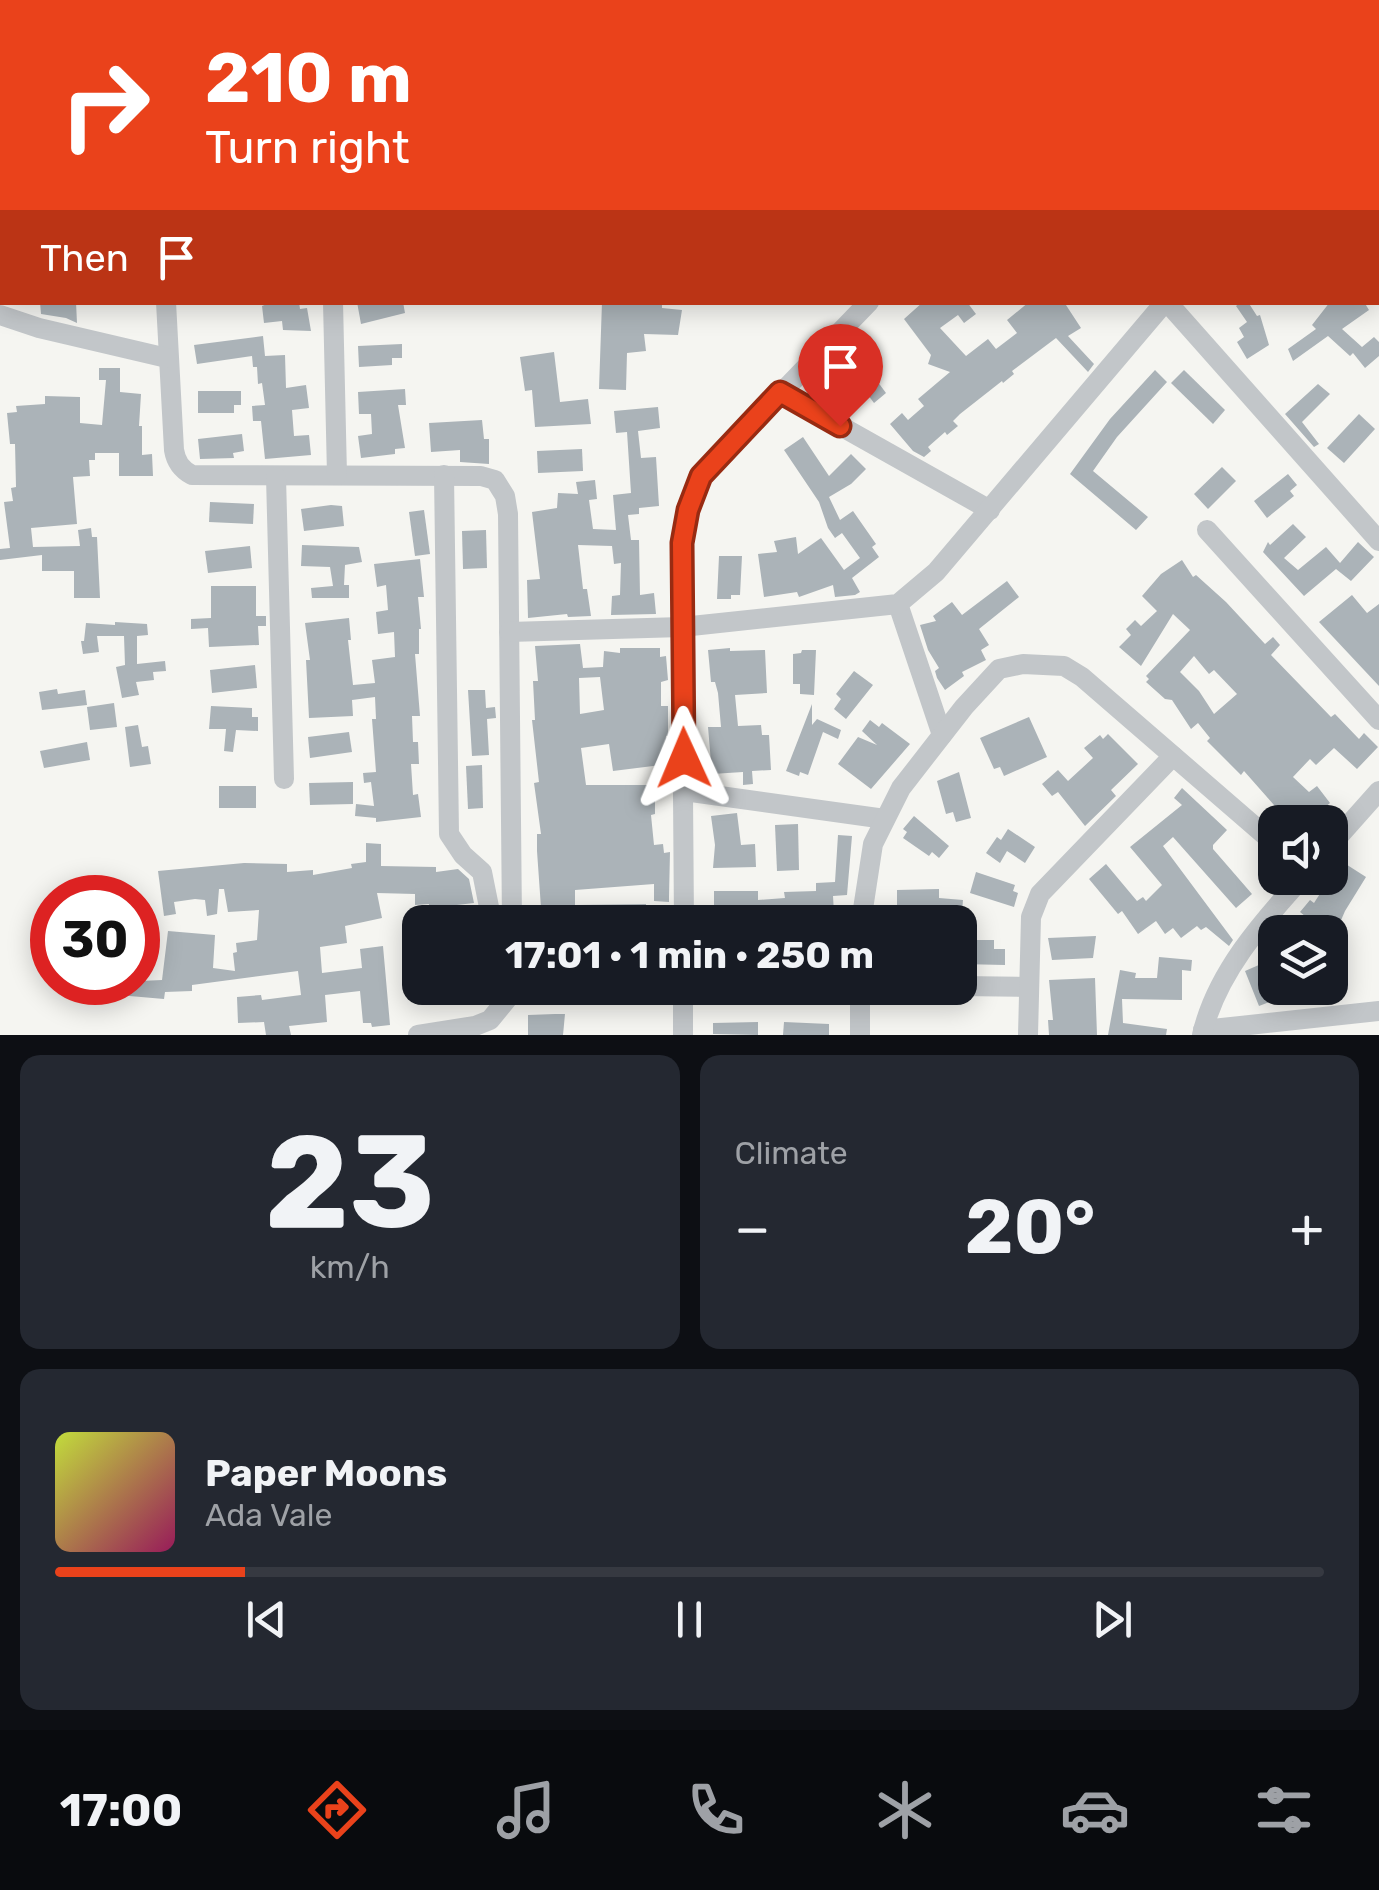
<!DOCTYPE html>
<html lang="en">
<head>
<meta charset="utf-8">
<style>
  :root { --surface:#171b24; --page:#242831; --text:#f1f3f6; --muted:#9ea1a6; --line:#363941; --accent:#ea421b }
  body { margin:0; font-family:Rubik,sans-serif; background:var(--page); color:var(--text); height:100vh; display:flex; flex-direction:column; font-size:38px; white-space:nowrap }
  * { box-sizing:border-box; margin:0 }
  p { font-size:32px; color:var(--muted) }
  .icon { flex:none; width:55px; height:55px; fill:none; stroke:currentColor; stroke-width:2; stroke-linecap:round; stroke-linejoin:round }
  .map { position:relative; height:1035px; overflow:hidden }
  .sheet { display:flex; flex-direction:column; gap:20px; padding:20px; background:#0d0f14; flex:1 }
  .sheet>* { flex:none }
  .top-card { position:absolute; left:0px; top:0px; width:1380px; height:305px; box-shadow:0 5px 25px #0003; background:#ea421b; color:#fff; overflow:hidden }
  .buttons { position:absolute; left:1258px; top:805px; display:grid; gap:20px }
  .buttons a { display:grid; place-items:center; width:90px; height:90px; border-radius:20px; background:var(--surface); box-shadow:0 5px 25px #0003; font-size:50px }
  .speed { position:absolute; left:30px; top:875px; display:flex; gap:20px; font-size:50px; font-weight:700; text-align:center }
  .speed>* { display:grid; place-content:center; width:130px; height:130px; border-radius:50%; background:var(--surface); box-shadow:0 5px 25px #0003; line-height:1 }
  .speed .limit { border:15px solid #d22; background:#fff; color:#111 }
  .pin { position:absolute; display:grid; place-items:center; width:85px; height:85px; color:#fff; margin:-102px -42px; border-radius:50% 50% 50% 0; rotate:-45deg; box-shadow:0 0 10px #0007 }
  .pin .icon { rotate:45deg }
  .me { position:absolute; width:110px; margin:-55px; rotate:359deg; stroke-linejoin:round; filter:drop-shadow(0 0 8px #0008) }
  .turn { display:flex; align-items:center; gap:35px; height:210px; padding:0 40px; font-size:45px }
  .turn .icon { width:130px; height:130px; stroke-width:2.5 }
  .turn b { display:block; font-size:70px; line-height:85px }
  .then { display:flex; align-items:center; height:95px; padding:0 40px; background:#0003; gap:20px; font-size:38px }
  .big { font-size:75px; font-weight:700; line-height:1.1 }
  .sheet .card { flex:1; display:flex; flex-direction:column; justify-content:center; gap:15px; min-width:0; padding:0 35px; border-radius:20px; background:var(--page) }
  .sheet .dial { align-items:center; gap:0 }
  .dial b { font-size:130px; line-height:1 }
  .song { display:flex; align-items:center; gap:30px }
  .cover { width:120px; height:120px; border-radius:15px; background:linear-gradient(135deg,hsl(70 70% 55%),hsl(330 70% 35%)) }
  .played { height:10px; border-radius:5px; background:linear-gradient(90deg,var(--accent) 15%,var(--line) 15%) }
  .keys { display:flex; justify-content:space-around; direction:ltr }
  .heat { display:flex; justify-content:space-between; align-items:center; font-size:55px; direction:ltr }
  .sheet .tiles { flex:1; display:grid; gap:20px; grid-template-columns:1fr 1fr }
  .card:last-child { grid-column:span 2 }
  .trip { position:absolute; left:402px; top:905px; width:575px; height:100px; border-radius:20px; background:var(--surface); box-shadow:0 5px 25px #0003; font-weight:700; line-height:100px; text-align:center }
  .menu { display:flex; height:160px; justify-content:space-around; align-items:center; background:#090b0e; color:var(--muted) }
  .menu .icon { width:70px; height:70px }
  .menu .active { color:var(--accent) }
  .menu b { font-size:45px; color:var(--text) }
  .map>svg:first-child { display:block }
</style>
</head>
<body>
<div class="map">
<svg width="1379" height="1035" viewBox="0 0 1379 1035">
  <rect width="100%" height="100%" fill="#f5f5f1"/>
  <g fill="#abb3b8" fill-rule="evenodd">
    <polygon points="40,302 76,302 77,323 66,318 41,314"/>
    <polygon points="272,302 299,302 300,309 307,308 311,331 283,330 282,321 264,323 262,306"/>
    <polygon points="357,302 403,302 405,313 361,324"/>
    <polygon points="602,302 662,305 662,308 682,310 678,335 644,334 646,351 627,353 626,390 599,389"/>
    <polygon points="923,302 967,302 976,314 964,323 958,315 940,328 966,356 988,339 996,349 1017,333 1007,320 1029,302 1064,302 1081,328 1068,336 1094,364 1088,372 1056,338 1012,371 1014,374 1003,383 1002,381 960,414 953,421 958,426 947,435 945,432 928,447 931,451 924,457 913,451 890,424 902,413 908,420 924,406 918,399 950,372 928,364 931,355 904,319"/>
    <polygon points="1241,302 1248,302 1257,316 1260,315 1269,345 1247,359 1237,342 1244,337 1239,328 1247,322 1236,306"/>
    <polygon points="1330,302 1364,302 1369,310 1342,329 1362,347 1374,337 1379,342 1379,356 1365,368 1353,353 1350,356 1328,336 1293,361 1288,349 1316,329 1312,325"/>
    <polygon points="263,336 265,356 285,355 286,388 306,385 309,408 292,410 294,436 309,435 311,455 265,459 261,421 253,421 252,406 265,405 262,383 258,384 257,367 253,367 252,356 197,364 194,345"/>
    <polygon points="402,344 402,358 392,358 392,365 359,367 358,346"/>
    <polygon points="554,352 560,402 588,399 591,424 535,427 532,390 525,391 520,357"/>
    <polygon points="860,358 886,393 874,403 868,395 863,399 842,372"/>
    <polygon points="99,368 120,368 120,392 141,394 139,426 142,426 142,455 152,454 153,476 119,476 119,453 95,453 95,460 89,460 90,476 73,477 77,524 31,528 33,547 80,546 78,530 91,528 92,537 97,537 100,598 74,598 74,571 42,571 42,555 0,560 0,549 10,548 4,502 13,501 11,488 16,487 15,444 10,444 7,413 17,412 16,406 45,404 45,396 80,397 80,423 102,425 106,380 99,380"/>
    <polygon points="1155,370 1167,382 1117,437 1093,471 1148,517 1136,530 1070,474 1110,419"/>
    <polygon points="1184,370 1225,410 1213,424 1171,383"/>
    <polygon points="1318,384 1330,394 1302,422 1319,444 1314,447 1285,414"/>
    <polygon points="405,389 406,405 398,405 405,448 395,449 395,454 361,458 358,436 372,434 371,414 359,414 358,392"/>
    <polygon points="198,391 241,391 241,405 234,405 234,413 198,413"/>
    <polygon points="658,407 660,428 638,431 641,458 656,457 659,506 639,508 639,514 628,515 631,540 639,540 640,595 654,593 656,614 611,615 612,596 620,595 621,563 614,564 612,546 578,545 583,589 587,589 591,616 568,617 567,614 528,618 527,580 540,579 532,512 557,508 558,493 578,494 576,482 595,480 597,499 589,500 593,529 616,530 613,495 631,493 627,432 616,433 614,411"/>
    <polygon points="1359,414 1375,429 1344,463 1327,448"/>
    <polygon points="482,420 484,439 489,439 489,464 460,462 460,450 431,452 429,423"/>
    <polygon points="242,434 244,451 233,453 234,458 200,459 198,439"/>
    <polygon points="803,437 829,476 851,454 866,469 851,484 829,497 840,520 853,511 876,544 872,547 879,557 852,578 860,592 855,595 835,597 833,585 799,597 797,592 764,597 758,554 777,552 774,541 796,537 798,554 821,538 844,570 860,558 842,533 835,538 828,528 819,502 784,450"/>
    <polygon points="582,449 583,471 538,473 537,451"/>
    <polygon points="1222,467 1236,481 1208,509 1194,494"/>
    <polygon points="1288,474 1297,485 1290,491 1294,496 1267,518 1254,501"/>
    <polygon points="210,502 254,504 253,524 209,522"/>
    <polygon points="331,505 342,506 344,526 304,531 301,509"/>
    <polygon points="424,510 430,554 415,556 409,512"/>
    <polygon points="1293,524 1306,537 1284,558 1298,570 1326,547 1340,563 1358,542 1374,557 1351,581 1336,569 1304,596 1263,552 1268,542 1270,545"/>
    <polygon points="486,530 487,568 463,569 462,531"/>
    <polygon points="302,545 359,547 362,562 345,565 344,585 349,585 349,598 312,598 311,588 333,586 330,567 301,566"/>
    <polygon points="250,546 252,568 208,573 205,551"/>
    <polygon points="719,556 742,556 740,595 731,595 731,599 717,599"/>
    <polygon points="420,559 424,597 418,597 421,629 419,629 419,654 415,654 420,716 412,716 413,742 418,742 419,764 411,764 413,795 418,794 421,817 376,822 376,818 355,816 356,804 374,806 371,782 364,783 363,773 376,772 372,719 376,719 375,697 352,700 353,716 309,718 306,660 310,660 305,623 349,618 351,640 348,640 353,685 375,683 372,660 395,657 394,632 378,634 376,612 388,610 386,585 377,587 374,564"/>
    <path d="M1182,560l11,17 3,-2 30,27 39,42 8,-7 7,8 -9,10 60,62 4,-3 24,25 5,-6 14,14 -21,22 -23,-21 -18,17 -6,-6 -17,18 16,15 8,-6 13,17 -23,19h-18l-45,-51 -3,4 -34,-34 3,-3 -12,-15 -7,6 -19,-29 -7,-1 -19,-17 3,-3 -3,-3 44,-46 -17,-16 -32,52 -22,-19 12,-12 -5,-6 9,-9 6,6 16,-15 -15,-15 19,-22zM1194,656l15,18 5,-4 23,24 -23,20 -15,-23 -19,-19z"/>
    <polygon points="1007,581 1019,597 979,629 989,645 981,650 986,660 962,672 964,676 945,690 937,678 935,671 939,668 928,650 920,625 936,621 933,616 952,602 962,615"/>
    <polygon points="211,586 256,586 256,616 266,616 266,626 258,626 259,645 209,647 208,628 191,629 191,619 211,618"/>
    <polygon points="1352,595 1367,613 1379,604 1379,686 1319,622"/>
    <polygon points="115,622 147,624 148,635 137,636 137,664 165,661 166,671 153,672 154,680 136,682 139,695 122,698 116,667 125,665 124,636 97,636 99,652 83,654 81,641 84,641 86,623 115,625"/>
    <path d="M580,644l3,24 20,-1 1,-16 16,2v-5h40v9l6,-1 2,24 -7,2v24h7v30h-2l3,28 -56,7 -4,-27 -28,4 5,37h69v29l-4,1 3,30 9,-1 1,9 6,-1 -1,45v5l-15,-1v-17l-79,6v15l71,-1v16l-104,2 -5,-71v-17h4l-7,-51 5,-1 -7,-62h3l-2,-39h5l-3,-35zM600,677l4,33 -24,4 -1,-36z"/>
    <polygon points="730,648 730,651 765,650 767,693 735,695 738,726 761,725 762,735 769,735 771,770 752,771 753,784 743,785 743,772 712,774 708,727 721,727 718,693 715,682 711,682 708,650"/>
    <polygon points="802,650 816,650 814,695 800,694 800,684 793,684 793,654 801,653"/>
    <polygon points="255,665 257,688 212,693 210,670"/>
    <polygon points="854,671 873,685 846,719 834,709 841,699 836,694"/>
    <polygon points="57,689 58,694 85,690 87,705 42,710 39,692"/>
    <polygon points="468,690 485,690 486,708 495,707 496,718 487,719 489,755 472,756"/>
    <polygon points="114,703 117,727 90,730 87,707"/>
    <polygon points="812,704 812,725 817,719 841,730 838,739 823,732 808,775 800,772 799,776 786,771"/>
    <polygon points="211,706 252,708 252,717 258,717 258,731 236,730 233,752 224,751 226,729 209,729"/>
    <polygon points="1029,717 1047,757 1004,776 1000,767 994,769 980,738"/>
    <polygon points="870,720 879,727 882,723 910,744 871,789 838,764 858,737 877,745 862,731"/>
    <polygon points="138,725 142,747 148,746 151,764 130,767 125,727"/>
    <polygon points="349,732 352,752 310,758 308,737"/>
    <polygon points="1108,734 1138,764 1111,790 1116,796 1085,826 1058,792 1052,796 1042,784 1058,770 1068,781 1093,758 1084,748 1100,735 1103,739"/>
    <polygon points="87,742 90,760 44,768 40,751"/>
    <polygon points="482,765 483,808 468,809 466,766"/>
    <polygon points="959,772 971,818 956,822 953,812 946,814 937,781"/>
    <polygon points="353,782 353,804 310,805 309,783"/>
    <rect x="219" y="786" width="37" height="22"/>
    <polygon points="1182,788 1227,830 1213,845 1213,849 1252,894 1236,908 1173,837 1163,846 1233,940 1229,946 1206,927 1201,930 1197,926 1181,938 1173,928 1165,934 1156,921 1138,934 1122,911 1118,914 1089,879 1106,864 1137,901 1143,897 1146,901 1162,885 1130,847 1182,805 1174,798"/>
    <polygon points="737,813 741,845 755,844 756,867 713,868 715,845 711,816"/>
    <polygon points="914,816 949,846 939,858 932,852 929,856 903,838 907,832 903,829"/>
    <polygon points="798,824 799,870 777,871 775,825"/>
    <polygon points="1008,829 1035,847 1025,863 1007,851 1000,863 986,853 997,837 1001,840"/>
    <polygon points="838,835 852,836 847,895 833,896 834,913 821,913 820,922 806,922 807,913 714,914 714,891 758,891 758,900 785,898 784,892 816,891 816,883 835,882"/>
    <polygon points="366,843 381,844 381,866 436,867 436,872 458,869 469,879 474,903 457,905 455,922 427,922 429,904 415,905 415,894 377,893 382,918 345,926 347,943 320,947 322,973 362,968 360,949 383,946 390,1025 372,1027 371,1023 363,1023 360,991 325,995 327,1022 289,1026 291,1035 266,1035 264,1022 238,1023 237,997 261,995 262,1000 301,995 298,971 192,985 192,991 165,992 164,999 118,995 119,982 162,980 168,931 215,935 213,968 235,971 233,953 237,952 236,943 257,940 259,910 228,912 224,889 219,889 217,914 207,916 205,900 195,899 174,902 176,914 164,916 158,871 244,863 287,864 287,872 313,870 313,875 352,868 351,864 366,862"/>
    <polygon points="1341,861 1366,877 1345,911 1336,932 1319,932 1321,929 1300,912 1310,900 1314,903"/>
    <polygon points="976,872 1015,885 1013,891 1018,893 1014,907 970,893"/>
    <polygon points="939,889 939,898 963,900 962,912 930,911 930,922 902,922 902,913 897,913 897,890"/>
    <polygon points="1096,936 1093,958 1052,960 1048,938"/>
    <polygon points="960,940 994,940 994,949 1005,949 1005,965 960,964"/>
    <polygon points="1159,957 1192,960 1191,971 1182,970 1182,1000 1122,999 1123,1023 1167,1029 1166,1035 1108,1035 1120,970 1136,973 1135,978 1157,978"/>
    <polygon points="1275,958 1275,988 1284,988 1287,995 1259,1006 1245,971"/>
    <polygon points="1095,978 1097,1035 1049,1035 1048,1020 1053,1020 1049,980"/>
    <rect x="717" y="988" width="115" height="11"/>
    <polygon points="555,1014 565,1014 563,1035 528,1035 528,1015"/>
    <polygon points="758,1022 758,1035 713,1034 713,1023"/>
    <polygon points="784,1022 829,1024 829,1035 783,1035"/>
  </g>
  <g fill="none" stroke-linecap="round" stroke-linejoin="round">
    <g stroke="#c2c6c9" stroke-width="20">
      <polyline points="160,0 160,2"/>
      <polyline points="326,0 326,2"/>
      <polyline points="765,0 773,2"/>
      <path d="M166,302l8,148c2,12 7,19 18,25l289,1 14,4 10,16 3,18 4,408"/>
      <polyline points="333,302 337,475"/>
      <polyline points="1167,302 1379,541"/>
      <polyline points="0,315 39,328 167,358"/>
      <polyline points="780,392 990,510"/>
      <polyline points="444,475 449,834 463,855 482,872 492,922"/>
      <polyline points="276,477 284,779"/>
      <polyline points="1207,530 1379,720"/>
      <polyline points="898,604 942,735"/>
      <polyline points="509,632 682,627 898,604 936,572 1165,302"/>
      <polyline points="684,791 885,819"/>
      <polyline points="1330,846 1379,791"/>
      <polyline points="684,922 681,543 688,510 701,476 869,302"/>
      <polyline points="861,922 873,844 901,788 964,707 999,669 1023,664 1064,666 1082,677 1275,844"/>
      <polyline points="960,986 1028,987"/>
      <polyline points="525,988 530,990 598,988"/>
      <polyline points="1203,1030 1379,1011"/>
      <polyline points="418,1035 475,1026 490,1020 516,988"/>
      <polyline points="683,1035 683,988"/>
      <polyline points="860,1035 860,988"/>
      <polyline points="1028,1035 1031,917 1040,894 1173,756"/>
      <path d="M1202,1035c14,-61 59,-112 100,-157"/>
    </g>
  </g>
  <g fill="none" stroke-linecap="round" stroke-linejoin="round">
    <g stroke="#982b12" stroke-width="25">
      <polyline id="route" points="684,758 682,543 688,510 701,476 780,392 840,426"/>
    </g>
    <use href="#route" stroke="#ea421b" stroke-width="18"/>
  </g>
</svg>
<div class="buttons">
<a><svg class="icon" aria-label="sound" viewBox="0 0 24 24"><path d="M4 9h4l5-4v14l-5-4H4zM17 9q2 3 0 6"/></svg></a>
<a><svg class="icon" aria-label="layers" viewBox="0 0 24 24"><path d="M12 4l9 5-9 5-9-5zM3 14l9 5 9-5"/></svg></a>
</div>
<div class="speed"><div class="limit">30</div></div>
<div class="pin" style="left:840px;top:426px;background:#d93025"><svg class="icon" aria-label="arrive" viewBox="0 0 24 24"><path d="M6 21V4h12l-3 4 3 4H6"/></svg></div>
<svg class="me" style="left:684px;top:758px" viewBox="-20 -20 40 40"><path d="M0-17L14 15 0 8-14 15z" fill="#ea421b" stroke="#fff" stroke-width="4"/></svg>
<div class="trip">17:01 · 1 min · 250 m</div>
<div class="top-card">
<div class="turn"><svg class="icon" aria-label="right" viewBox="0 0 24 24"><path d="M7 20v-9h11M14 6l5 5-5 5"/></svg><div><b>210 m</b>Turn right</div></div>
<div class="then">Then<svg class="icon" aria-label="arrive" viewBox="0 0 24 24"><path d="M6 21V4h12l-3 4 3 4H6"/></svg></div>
</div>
</div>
<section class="sheet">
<div class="tiles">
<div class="card dial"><b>23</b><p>km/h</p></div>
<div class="card"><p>Climate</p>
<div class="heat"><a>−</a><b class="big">20°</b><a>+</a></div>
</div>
<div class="card">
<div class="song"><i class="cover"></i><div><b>Paper Moons</b><p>Ada Vale</p></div></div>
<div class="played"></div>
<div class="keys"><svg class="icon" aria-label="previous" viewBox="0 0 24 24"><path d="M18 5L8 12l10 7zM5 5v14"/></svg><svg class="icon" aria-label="pause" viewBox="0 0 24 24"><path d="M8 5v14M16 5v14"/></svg><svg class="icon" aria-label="next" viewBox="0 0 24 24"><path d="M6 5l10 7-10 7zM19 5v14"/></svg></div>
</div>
</div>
</section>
<nav class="menu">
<b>17:00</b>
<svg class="icon active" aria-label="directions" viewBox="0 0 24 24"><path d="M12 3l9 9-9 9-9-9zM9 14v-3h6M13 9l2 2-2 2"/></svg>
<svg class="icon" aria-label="music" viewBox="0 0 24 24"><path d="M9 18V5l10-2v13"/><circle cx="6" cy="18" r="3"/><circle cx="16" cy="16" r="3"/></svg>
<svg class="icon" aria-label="phone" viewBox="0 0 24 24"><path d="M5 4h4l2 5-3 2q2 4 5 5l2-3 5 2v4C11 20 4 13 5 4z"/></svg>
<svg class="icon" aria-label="climate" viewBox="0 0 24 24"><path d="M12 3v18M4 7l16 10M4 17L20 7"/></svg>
<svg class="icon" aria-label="car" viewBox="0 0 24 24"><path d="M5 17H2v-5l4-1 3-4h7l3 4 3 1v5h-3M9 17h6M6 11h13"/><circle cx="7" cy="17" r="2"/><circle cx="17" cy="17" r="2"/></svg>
<svg class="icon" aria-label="filters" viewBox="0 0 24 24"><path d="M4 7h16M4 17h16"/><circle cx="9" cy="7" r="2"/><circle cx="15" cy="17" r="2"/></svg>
</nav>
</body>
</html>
